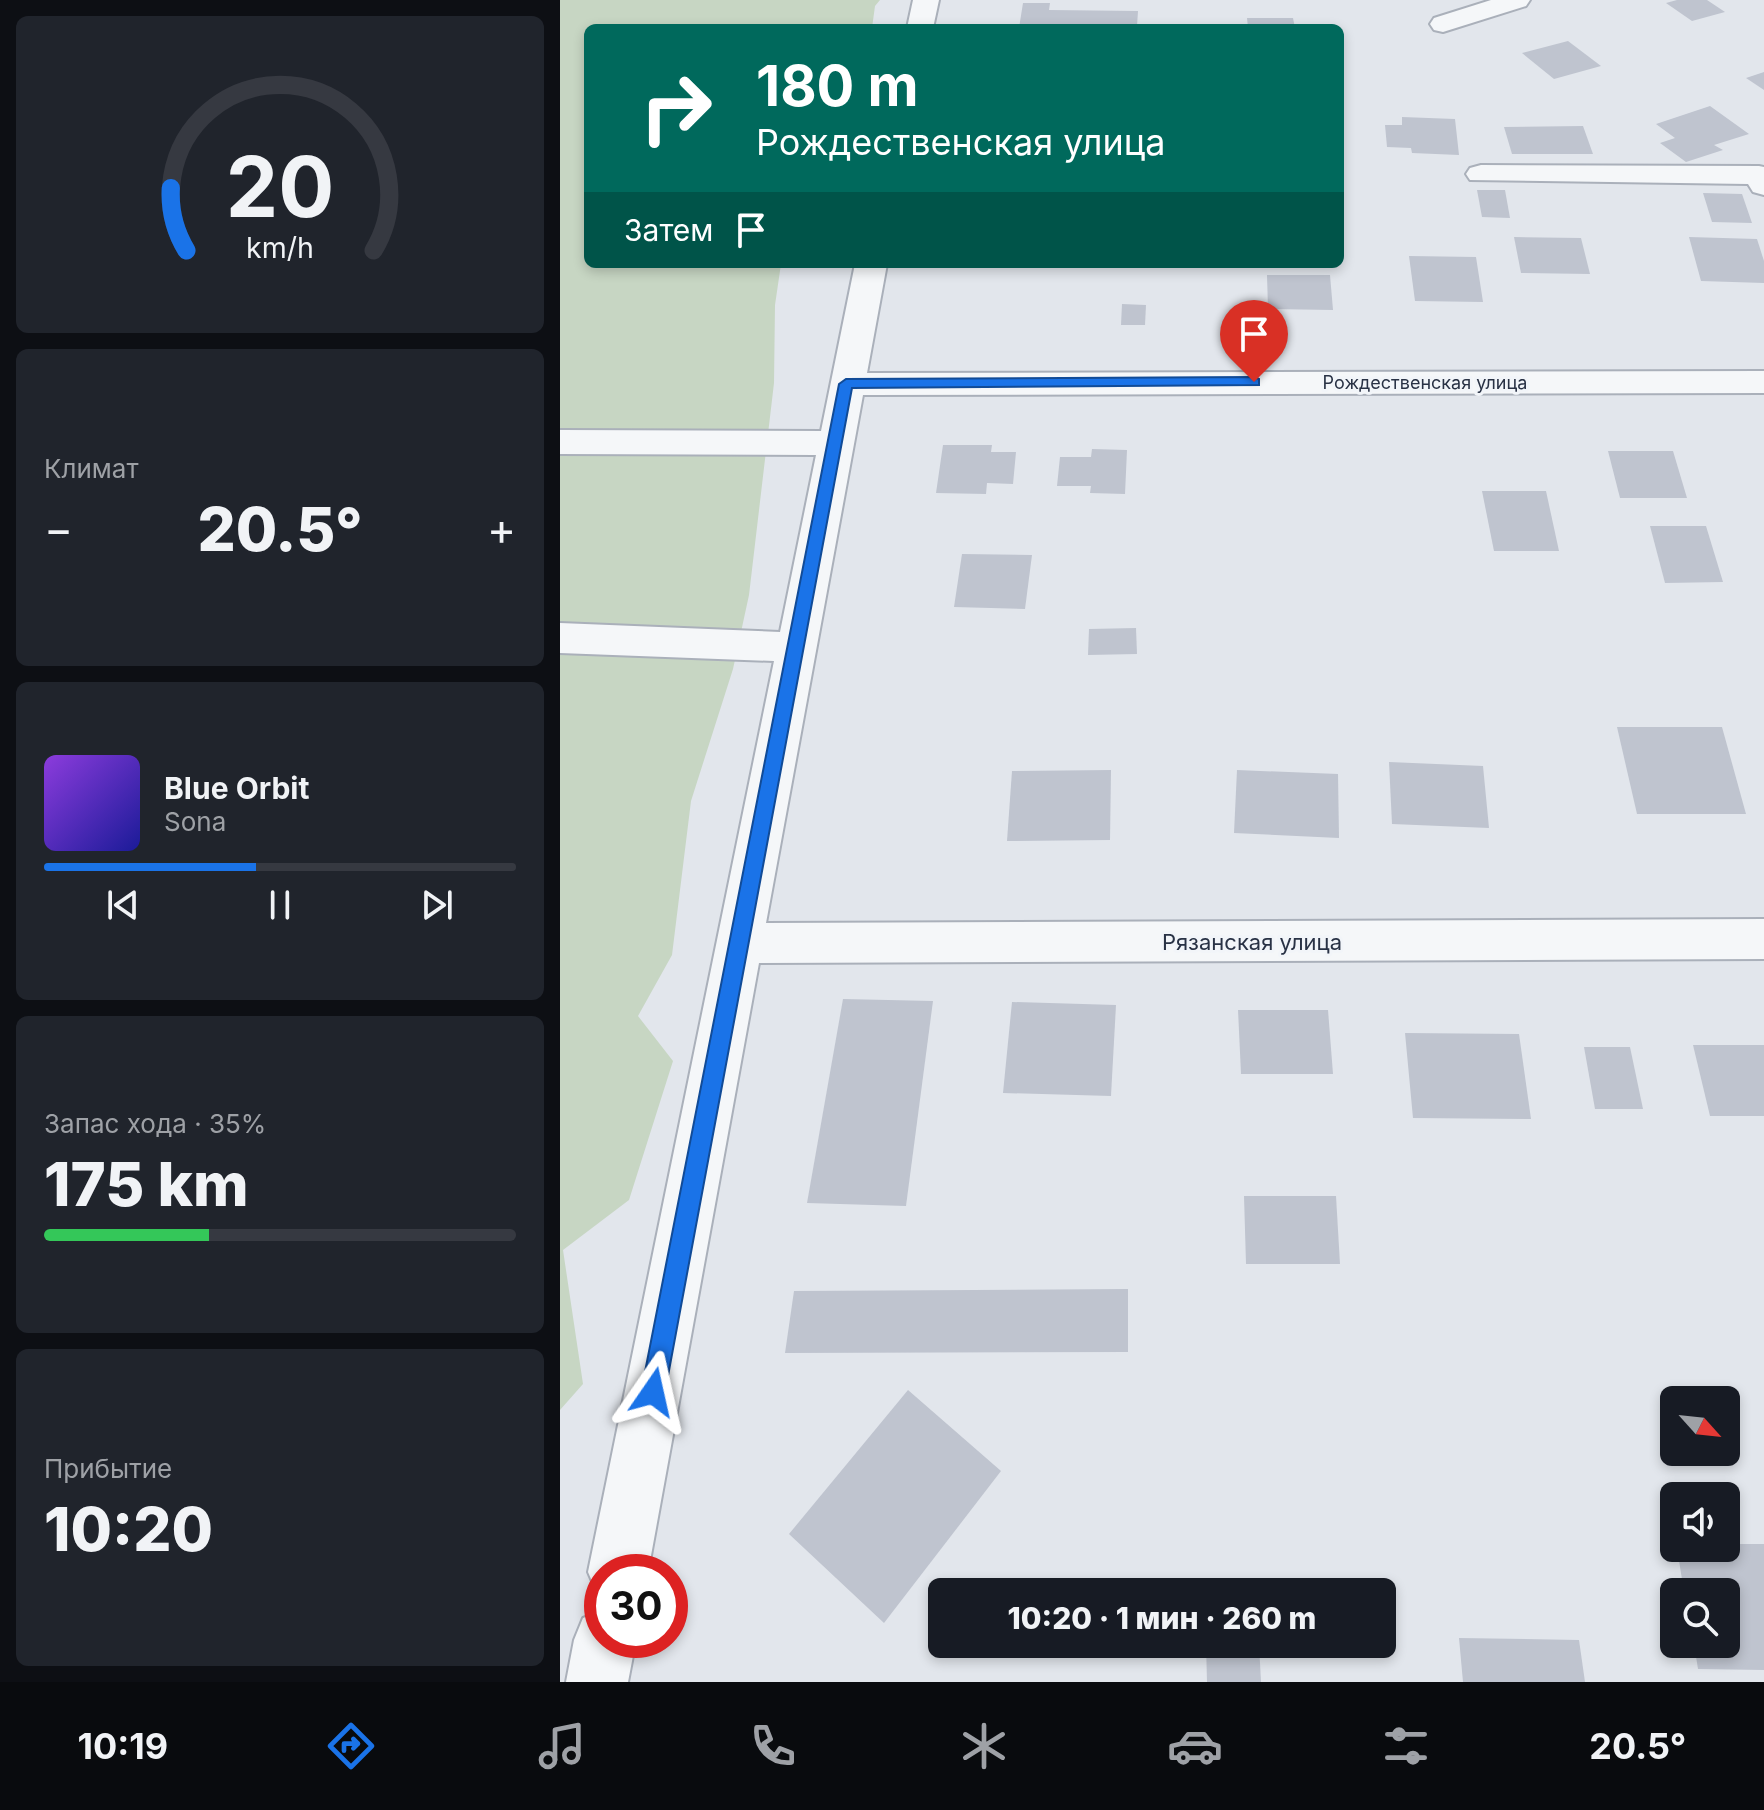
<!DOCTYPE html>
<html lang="ru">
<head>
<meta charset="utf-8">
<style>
  :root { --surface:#171b24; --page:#20242c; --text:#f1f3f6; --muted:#9ea1a6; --line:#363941; --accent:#1a73e8 }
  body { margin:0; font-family:Inter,sans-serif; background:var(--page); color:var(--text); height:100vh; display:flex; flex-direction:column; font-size:30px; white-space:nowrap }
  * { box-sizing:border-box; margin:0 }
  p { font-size:26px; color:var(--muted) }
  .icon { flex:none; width:44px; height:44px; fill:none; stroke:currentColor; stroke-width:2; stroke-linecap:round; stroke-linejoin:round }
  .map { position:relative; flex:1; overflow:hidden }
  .sheet { display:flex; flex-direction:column; gap:16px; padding:16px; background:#0d0f14; width:560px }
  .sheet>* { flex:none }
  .banner { position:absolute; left:24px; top:24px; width:760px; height:244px; border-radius:12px; box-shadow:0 4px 12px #0003; background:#00695c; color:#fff; overflow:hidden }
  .needle { width:52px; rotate:117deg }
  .controls { position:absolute; left:1100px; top:1386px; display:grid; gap:16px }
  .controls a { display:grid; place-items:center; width:80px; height:80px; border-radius:12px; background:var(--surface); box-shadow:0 4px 12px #0003; font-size:40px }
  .speed { position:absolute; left:24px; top:1554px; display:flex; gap:16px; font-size:40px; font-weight:700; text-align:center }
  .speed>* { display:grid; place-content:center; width:104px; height:104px; border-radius:50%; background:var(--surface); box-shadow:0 4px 12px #0003; line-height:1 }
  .speed .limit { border:12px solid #d22; background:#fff; color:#111 }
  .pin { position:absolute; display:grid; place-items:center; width:68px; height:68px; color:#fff; margin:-82px -34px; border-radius:50% 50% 50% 0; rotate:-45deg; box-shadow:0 0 8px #0007 }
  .pin .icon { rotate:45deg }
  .me { position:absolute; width:88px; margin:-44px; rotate:11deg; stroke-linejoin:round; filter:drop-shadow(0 0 6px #0008) }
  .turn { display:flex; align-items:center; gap:28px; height:168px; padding:0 40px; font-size:36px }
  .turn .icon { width:104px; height:104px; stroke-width:2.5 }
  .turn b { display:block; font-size:56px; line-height:68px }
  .then { display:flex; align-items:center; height:76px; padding:0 40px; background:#0003; gap:16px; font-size:30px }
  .big { font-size:60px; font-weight:800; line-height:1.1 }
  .sheet .widget { flex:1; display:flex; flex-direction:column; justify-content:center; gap:12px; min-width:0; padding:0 28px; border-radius:12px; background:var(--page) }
  .sheet .dial { align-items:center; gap:0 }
  .dial svg { height:208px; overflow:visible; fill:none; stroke:var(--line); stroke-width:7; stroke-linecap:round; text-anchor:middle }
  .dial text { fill:var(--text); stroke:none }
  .song { display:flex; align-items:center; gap:24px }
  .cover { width:96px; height:96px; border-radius:12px; background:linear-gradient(135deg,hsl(270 70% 55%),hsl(240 70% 35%)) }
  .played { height:8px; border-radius:4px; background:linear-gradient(90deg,var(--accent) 45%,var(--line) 45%) }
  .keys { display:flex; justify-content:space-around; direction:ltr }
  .heat { display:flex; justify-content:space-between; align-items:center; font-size:44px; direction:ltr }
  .charge { height:12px; border-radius:6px; background:linear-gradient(90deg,#34c759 35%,var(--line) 0) }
  .trip { position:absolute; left:368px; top:1578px; width:468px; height:80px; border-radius:12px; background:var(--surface); box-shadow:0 4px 12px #0003; font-weight:800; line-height:80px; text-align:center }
  .tab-bar { display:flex; height:128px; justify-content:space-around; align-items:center; background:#090b0e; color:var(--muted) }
  .tab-bar .icon { width:56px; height:56px }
  .tab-bar .active { color:var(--accent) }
  .tab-bar b { font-size:36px; color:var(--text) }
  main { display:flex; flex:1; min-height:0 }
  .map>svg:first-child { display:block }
</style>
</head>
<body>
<main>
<section class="sheet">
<div class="widget dial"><svg viewBox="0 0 100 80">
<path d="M14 69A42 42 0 1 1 86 69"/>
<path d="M14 69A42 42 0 0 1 8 45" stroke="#1a73e8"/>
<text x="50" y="56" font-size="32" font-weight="700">20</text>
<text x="50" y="72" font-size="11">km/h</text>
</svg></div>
<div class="widget"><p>Климат</p>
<div class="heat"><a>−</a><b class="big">20.5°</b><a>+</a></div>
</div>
<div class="widget">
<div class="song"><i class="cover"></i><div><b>Blue Orbit</b><p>Sona</p></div></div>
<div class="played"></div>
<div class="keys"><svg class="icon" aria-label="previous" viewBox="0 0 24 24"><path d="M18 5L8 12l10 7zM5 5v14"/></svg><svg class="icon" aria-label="pause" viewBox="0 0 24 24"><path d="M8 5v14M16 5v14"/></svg><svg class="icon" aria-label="next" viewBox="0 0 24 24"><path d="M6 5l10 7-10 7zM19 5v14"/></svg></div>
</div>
<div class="widget"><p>Запас хода · 35%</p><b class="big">175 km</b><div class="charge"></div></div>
<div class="widget"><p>Прибытие</p><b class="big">10:20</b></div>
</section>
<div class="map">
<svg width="1204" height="1682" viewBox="0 0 1204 1682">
  <rect width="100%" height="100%" fill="#e2e6ec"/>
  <polygon fill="#c7d6c3" points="0,0 320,0 315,6 312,28 28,28 28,264 221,264 215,305 214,383 189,595 173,669 131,801 112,955 78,1016 113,1061 69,1200 3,1250 23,1384 0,1410"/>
  <g fill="#bfc4cf">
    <polygon points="1117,0 1147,0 1165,12 1132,21 1106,3"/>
    <polygon points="463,3 490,3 489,10 578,11 577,26 459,28"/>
    <polygon points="687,18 733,18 735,28 688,28"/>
    <polygon points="1008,41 1041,66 994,79 962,53"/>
    <polygon points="1204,72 1204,90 1186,78"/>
    <polygon points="1150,106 1189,134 1154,145 1163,150 1126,162 1100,143 1115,138 1096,124"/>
    <polygon points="842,117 895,119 899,155 852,153 851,148 827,147 825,125 842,125"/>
    <polygon points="1023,126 1033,154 952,154 944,127"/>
    <polygon points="917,190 945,190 950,218 922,217"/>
    <polygon points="1143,193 1182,194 1192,223 1152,222"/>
    <polygon points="954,237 1021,238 1030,274 961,273"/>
    <polygon points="1129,237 1197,239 1204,261 1204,283 1141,281"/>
    <polygon points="849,256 916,257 923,302 855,301"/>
    <polygon points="707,275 770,275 773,310 708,309"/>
    <polygon points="562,304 586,305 585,325 561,325"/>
    <polygon points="383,445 432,445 431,452 456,452 453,484 427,483 426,494 376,493"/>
    <polygon points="532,449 567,450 565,494 530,493 531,486 497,486 500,457 531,457"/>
    <polygon points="1048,451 1113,451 1127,498 1060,498"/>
    <polygon points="922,491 986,491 999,551 934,551"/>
    <polygon points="1090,526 1146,526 1163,582 1105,583"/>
    <polygon points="402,554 472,555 465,609 394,607"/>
    <polygon points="576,628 577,654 528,655 529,629"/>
    <polygon points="1057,727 1162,727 1186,814 1077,814"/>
    <polygon points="829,762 923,766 929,828 832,824"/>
    <polygon points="551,770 550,840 447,841 452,771"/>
    <polygon points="677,770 778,774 779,838 674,833"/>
    <polygon points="283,999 373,1001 346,1206 247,1203"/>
    <polygon points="452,1002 556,1005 551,1096 443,1093"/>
    <polygon points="678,1010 768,1010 773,1074 681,1074"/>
    <polygon points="845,1033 959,1034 971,1119 853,1118"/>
    <polygon points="1133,1045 1204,1045 1204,1116 1150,1116"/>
    <polygon points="1024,1047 1070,1047 1083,1109 1035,1109"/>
    <polygon points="684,1196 776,1196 780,1264 686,1264"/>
    <polygon points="568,1289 568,1352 225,1353 234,1291"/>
    <polygon points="348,1390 441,1471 324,1623 229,1534"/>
    <polygon points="1166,1544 1204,1544 1204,1670 1138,1669 1134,1644 1166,1644 1166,1592 1124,1592 1117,1548 1166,1548"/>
    <polygon points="899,1638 1019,1640 1025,1682 903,1682"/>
    <polygon points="646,1644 699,1644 701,1682 647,1682"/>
  </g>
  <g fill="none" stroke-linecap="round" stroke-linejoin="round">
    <g stroke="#aab0ba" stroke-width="4">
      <g id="minor">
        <polygon points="353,0 379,0 373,28 347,28"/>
        <polygon points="931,0 970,0 966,6 883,32 874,30 870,24 874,18"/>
        <polygon points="921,165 1199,166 1204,167 1204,195 1193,192 1188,184 910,180 906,174 910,168"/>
        <polygon points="295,264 327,264 307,373 1204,371 1204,393 303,395 206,923 1204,919 1204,959 199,963 88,1572 42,1572 42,1595 37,1593 28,1572 214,661 0,653 0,623 220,632 256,455 0,454 0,430 261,431"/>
        <polygon points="42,1611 42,1640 76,1640 68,1682 6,1682 14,1640 23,1618"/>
      </g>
    </g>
    <use href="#minor" fill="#f5f7f9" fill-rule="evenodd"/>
  </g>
  <polygon fill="#1a73e8" stroke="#114b97" stroke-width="2" points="694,377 699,379 699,385 292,388 105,1392 101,1400 93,1404 85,1400 81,1392 279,384 286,379"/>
  <g text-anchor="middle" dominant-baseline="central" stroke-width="6" stroke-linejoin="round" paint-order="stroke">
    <g font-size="18" fill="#293245" stroke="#f2f5f9">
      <text x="865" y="382">Рождественская улица</text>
    </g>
    <g font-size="22" fill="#293245" stroke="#f2f5f9">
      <text x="692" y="942">Рязанская улица</text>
    </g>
  </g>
</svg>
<div class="controls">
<a><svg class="needle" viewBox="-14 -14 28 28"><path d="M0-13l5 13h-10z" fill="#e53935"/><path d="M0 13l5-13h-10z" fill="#9ea1a6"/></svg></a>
<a><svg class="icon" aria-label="sound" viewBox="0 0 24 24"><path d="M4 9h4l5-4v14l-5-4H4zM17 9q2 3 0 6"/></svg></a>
<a><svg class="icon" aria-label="search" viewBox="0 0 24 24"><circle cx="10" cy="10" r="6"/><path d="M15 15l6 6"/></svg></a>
</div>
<div class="speed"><div class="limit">30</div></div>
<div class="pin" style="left:694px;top:382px;background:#d93025"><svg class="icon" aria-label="arrive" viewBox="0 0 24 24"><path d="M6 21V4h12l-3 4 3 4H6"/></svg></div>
<svg class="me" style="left:93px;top:1392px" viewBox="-20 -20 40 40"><path d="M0-17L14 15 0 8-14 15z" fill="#1a73e8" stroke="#fff" stroke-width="4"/></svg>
<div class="trip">10:20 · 1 мин · 260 m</div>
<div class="banner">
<div class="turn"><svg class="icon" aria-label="right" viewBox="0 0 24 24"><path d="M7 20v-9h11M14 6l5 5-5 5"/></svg><div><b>180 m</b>Рождественская улица</div></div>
<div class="then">Затем<svg class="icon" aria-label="arrive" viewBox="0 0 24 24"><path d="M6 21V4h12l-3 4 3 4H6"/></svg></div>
</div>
</div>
</main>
<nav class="tab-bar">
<b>10:19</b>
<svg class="icon active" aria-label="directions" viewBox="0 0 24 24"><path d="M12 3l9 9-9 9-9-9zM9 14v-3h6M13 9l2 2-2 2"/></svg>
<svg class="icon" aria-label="music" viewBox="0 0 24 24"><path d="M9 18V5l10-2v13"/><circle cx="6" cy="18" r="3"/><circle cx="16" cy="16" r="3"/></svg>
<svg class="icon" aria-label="phone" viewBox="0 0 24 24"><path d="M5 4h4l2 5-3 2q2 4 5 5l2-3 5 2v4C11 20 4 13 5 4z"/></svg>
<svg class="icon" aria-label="climate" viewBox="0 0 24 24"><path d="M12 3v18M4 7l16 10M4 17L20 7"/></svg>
<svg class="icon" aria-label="car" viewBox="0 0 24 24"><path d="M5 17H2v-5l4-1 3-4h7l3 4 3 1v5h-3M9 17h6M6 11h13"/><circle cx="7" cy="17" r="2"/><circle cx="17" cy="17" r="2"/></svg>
<svg class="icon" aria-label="filters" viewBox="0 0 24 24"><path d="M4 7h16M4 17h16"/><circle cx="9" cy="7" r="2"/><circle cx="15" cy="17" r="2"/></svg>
<b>20.5°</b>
</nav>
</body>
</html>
